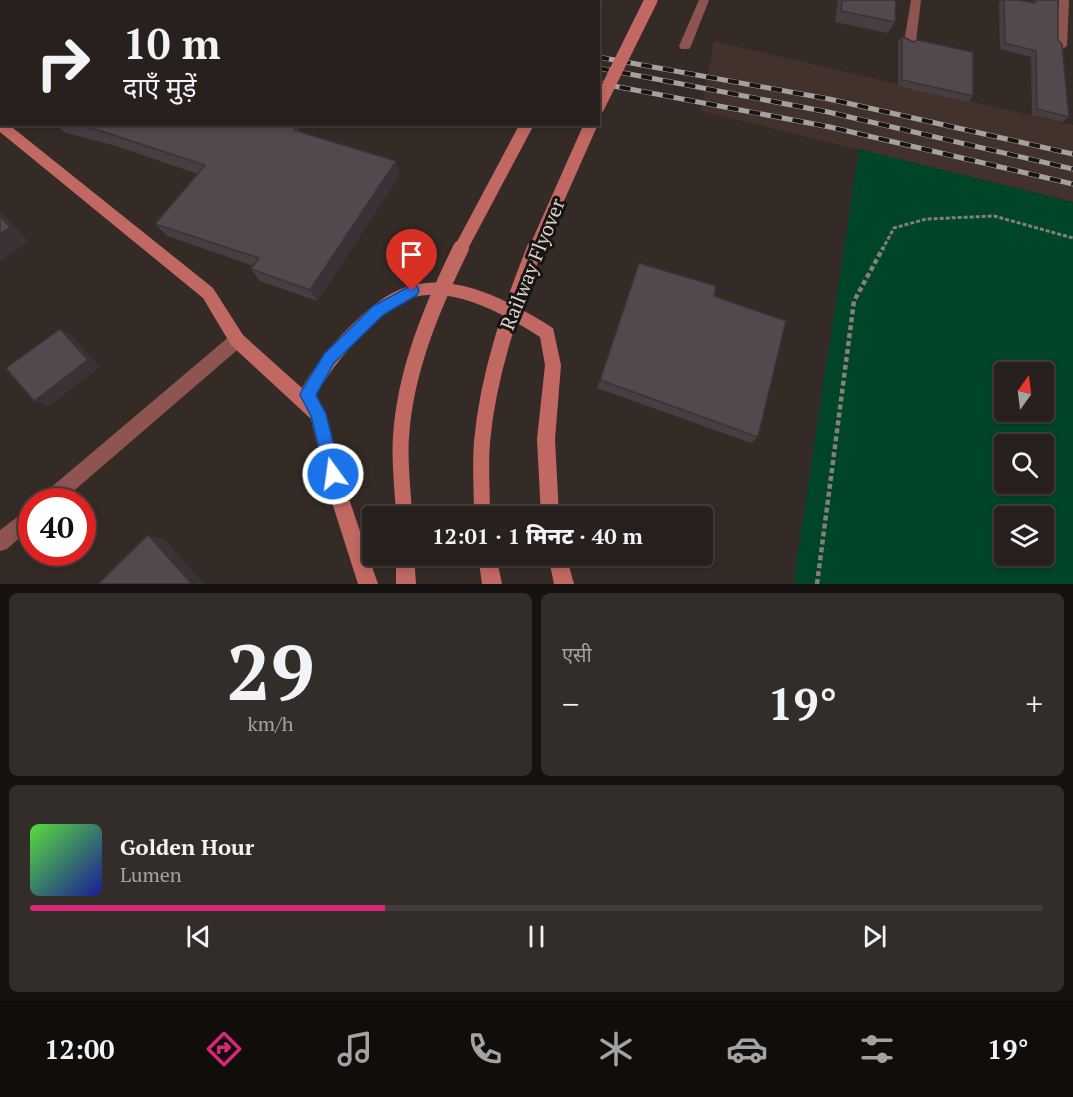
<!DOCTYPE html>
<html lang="hi">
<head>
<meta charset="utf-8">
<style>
  :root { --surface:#27201c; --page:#332d29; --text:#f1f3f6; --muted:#a4a3a3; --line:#433e3b; --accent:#db2777 }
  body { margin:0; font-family:"PT Serif","Noto Sans Devanagari",serif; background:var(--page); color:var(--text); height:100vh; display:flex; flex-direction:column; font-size:22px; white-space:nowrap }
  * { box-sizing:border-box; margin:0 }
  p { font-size:20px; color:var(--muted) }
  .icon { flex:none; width:33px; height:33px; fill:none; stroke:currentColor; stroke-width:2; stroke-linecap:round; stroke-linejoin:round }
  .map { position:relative; height:584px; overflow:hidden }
  .drawer { display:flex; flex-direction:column; gap:9px; padding:9px; background:#15120f; flex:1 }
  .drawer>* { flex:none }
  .top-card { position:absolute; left:0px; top:0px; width:600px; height:126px; box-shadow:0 3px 9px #0003,0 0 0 2px var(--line); background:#27201c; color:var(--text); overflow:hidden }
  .needle { width:39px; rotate:14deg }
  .controls { position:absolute; left:994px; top:362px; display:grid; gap:12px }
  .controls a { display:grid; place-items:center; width:60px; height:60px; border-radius:6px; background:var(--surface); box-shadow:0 3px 9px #0003,0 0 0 2px var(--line); font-size:30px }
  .speed { position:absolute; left:18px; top:488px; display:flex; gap:12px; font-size:30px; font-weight:700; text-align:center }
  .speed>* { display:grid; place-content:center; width:78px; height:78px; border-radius:50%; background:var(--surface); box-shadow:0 3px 9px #0003,0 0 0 2px var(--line); line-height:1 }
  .speed .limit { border:9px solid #d22; background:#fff; color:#111 }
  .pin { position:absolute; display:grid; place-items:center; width:51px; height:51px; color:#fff; margin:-62px -26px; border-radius:50% 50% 50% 0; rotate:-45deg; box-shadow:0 0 6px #0007 }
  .pin .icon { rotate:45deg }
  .me { position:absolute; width:66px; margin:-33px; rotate:346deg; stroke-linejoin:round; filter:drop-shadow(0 0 4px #0008) }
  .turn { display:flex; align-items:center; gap:21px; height:126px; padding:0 24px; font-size:27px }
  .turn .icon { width:78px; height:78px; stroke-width:2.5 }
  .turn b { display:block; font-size:42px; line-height:51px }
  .big { font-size:45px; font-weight:800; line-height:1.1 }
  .drawer .tile { flex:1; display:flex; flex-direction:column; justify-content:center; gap:9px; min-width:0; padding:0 21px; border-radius:9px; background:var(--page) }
  .drawer .dial { align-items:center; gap:0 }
  .dial b { font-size:78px; line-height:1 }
  .song { display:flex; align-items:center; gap:18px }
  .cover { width:72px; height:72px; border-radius:9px; background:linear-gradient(135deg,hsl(110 70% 55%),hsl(240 70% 35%)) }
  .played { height:6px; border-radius:3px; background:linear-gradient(90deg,var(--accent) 35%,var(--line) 35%) }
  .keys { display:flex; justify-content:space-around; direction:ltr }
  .heat { display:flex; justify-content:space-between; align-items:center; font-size:33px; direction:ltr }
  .drawer .tiles { flex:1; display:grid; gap:9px; grid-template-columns:1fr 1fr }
  .tile:last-child { grid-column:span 2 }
  .trip { position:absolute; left:362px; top:506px; width:351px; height:60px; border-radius:6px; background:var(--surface); box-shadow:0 3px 9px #0003,0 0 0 2px var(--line); font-weight:800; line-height:60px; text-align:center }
  .menu { display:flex; height:96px; justify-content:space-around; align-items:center; background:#100d0b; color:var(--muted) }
  .menu .icon { width:42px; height:42px }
  .menu .on { color:var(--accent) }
  .menu b { font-size:27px; color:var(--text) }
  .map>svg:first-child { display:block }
</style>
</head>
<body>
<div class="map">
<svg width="1073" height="584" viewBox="0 0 1073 584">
  <rect width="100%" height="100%" fill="#342b26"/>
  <polygon fill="#42322b" points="714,41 1073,125 1073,202 701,111"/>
  <path fill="#004527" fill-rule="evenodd" d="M859,149l214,53v382h-280zM1005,372h39v39h-39zM1005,444h39v39h-39zM1005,516h39v39h-39z"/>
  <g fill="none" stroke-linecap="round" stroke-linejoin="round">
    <polyline stroke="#867e7a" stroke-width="3" stroke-dasharray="4 2" stroke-linecap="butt" points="882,250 894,228 926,219 994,216 1073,238"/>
    <polyline stroke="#867e7a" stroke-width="4.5" stroke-dasharray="5 3" stroke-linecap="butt" points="817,584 854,301 883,248"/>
    <g fill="#8d5450" fill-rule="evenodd">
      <polygon points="699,0 709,0 691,46 689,49 681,49 679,46"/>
      <polygon points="911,0 921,0 916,42 910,46 904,42"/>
      <polygon points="1059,0 1069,0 1067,46 1061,50 1055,46"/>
      <polygon points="237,333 243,335 245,340 243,345 62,501 39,501 42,495 231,335"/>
      <polygon points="32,506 32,527 7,549 0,551 0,530"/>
    </g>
    <g fill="#c26863" fill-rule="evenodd">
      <polygon points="589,0 599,0 598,2"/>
      <path d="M0,120l2,4h6l205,164 30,47 59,53c16,-27 34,-49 58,-71 12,-11 26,-22 41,-28 51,-21 110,13 152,39l8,37 -6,74 4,77h-18l-4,-77 8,-74 -5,-28c-35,-22 -86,-52 -129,-39 -15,5 -29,19 -41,29 -22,21 -39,42 -54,68l10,19 21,79 31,91h-20l-29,-91 -18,-74 -80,-74 -28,-47 -203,-166z"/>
      <polygon points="396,555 414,555 416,584 396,584"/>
      <polygon points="478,555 496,555 502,584 482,584"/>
      <polygon points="548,555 566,555 574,584 554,584"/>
    </g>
    <g stroke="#a7a09d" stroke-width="5">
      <g id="rail">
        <polyline points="88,0 101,2"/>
        <polyline points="196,0 208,2"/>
        <polyline points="598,57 829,99 1073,154"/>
        <polyline points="598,68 828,112 1073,169"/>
        <polyline points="598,83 830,127 1073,184"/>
      </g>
    </g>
    <use href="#rail" stroke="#181412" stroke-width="4" stroke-dasharray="11" stroke-linecap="butt"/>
    <g stroke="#c26863" stroke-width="13">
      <polyline points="598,107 651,0"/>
      <polyline points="460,250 527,124"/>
      <polyline points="535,250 591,124"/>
    </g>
    <g stroke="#c26863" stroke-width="16">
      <path d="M404,516c-1,-26 -5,-53 -3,-79 4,-66 31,-130 60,-189"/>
      <path d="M482,516c0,-24 -2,-49 0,-74 6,-67 28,-131 53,-194"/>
    </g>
  </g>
  <g fill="#473e42">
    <polygon points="838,0 896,0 895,22 888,33 835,22"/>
    <polygon points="1001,0 1019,0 1032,3 1034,0 1058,0 1058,40 1069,117 1063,122 1032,115 1031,57 1000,49 999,3"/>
    <polygon points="902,36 973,96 968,102 898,86 898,42"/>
    <polygon points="56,124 293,124 297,126 300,132 400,175 317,301 260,281 251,269 254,266 167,236 155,224 198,174 116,146 63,132"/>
    <polygon points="714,296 758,437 751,443 597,388 600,380"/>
  </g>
  <g fill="#393236">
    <polygon points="396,161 400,175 317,301 310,290"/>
    <polygon points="0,210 29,242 0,261"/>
    <polygon points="60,329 73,337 100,367 48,407 34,401"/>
    <polygon points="148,535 164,539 204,584 192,584"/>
  </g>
  <g fill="#52484d" stroke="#393236" stroke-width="1.5">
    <polygon points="842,0 896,0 895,22 841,11"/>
    <polygon points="1004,0 1019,0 1035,3 1035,0 1058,0 1058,40 1062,44 1069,117 1037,109 1036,51 1005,43"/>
    <polygon points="902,36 913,42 918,40 973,52 973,96 902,80"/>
    <polygon points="76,124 293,124 297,126 294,130 396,161 310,290 251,269 259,258 155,224 205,165 104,132"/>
    <polygon points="0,217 10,227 0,234"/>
    <polygon points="639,263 716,286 714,296 786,321 758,437 600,380"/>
    <polygon points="60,329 88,360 34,401 6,368"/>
    <polygon points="148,535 192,584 98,584"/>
  </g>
  <polygon fill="#1a73e8" stroke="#114b97" stroke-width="1.5" points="412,285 417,286 419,291 417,295 383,315 334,363 316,395 326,414 341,474 339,479 333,482 327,479 311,416 300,395 302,390 324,354 373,306"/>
  <g text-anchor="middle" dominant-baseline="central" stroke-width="6" stroke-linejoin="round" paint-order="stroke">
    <g font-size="20" fill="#d9d3d0" stroke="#181412">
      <text transform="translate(532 264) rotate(-68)">Railway Flyover</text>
    </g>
  </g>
</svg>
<div class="controls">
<a><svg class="needle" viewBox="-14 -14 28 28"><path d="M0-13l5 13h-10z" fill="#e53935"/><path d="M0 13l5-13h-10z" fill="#a4a3a3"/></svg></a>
<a><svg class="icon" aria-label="search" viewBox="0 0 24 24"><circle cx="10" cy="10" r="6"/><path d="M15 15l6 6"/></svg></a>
<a><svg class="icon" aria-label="layers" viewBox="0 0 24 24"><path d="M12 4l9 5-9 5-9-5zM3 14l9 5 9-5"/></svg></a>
</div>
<div class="speed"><div class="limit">40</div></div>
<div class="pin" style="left:412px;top:291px;background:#d93025"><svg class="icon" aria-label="arrive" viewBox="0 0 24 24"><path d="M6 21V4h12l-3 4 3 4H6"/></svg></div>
<svg class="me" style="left:333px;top:474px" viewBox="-20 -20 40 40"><circle r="17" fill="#1a73e8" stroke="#fff" stroke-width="3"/><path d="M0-11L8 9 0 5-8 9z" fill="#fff"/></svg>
<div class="trip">12:01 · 1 मिनट · 40 m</div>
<div class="top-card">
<div class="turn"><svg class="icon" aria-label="right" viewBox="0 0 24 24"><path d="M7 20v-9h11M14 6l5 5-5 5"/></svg><div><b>10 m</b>दाएँ मुड़ें</div></div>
</div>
</div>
<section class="drawer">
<div class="tiles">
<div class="tile dial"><b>29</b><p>km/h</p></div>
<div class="tile"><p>एसी</p>
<div class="heat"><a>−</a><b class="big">19°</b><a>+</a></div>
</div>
<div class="tile">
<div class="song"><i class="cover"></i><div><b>Golden Hour</b><p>Lumen</p></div></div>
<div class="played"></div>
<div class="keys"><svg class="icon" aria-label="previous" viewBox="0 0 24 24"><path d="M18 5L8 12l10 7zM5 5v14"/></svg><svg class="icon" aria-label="pause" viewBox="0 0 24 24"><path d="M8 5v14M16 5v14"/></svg><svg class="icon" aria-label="next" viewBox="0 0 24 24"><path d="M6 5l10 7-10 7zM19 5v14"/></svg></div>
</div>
</div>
</section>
<nav class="menu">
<b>12:00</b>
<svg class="icon on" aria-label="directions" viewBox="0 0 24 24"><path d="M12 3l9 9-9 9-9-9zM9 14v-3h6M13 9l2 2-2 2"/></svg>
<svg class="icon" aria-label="music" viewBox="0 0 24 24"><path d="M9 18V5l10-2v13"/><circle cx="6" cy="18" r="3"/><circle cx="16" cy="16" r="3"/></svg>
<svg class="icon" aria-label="phone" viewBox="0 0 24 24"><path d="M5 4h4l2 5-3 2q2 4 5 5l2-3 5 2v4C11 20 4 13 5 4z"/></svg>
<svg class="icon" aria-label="climate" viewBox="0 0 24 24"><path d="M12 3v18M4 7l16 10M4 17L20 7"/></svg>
<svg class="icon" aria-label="car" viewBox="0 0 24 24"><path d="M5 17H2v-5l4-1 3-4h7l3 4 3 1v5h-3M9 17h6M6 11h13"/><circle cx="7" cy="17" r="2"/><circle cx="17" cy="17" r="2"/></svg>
<svg class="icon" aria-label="filters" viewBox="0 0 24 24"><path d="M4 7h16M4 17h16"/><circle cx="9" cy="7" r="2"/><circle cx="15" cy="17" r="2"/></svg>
<b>19°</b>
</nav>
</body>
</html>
